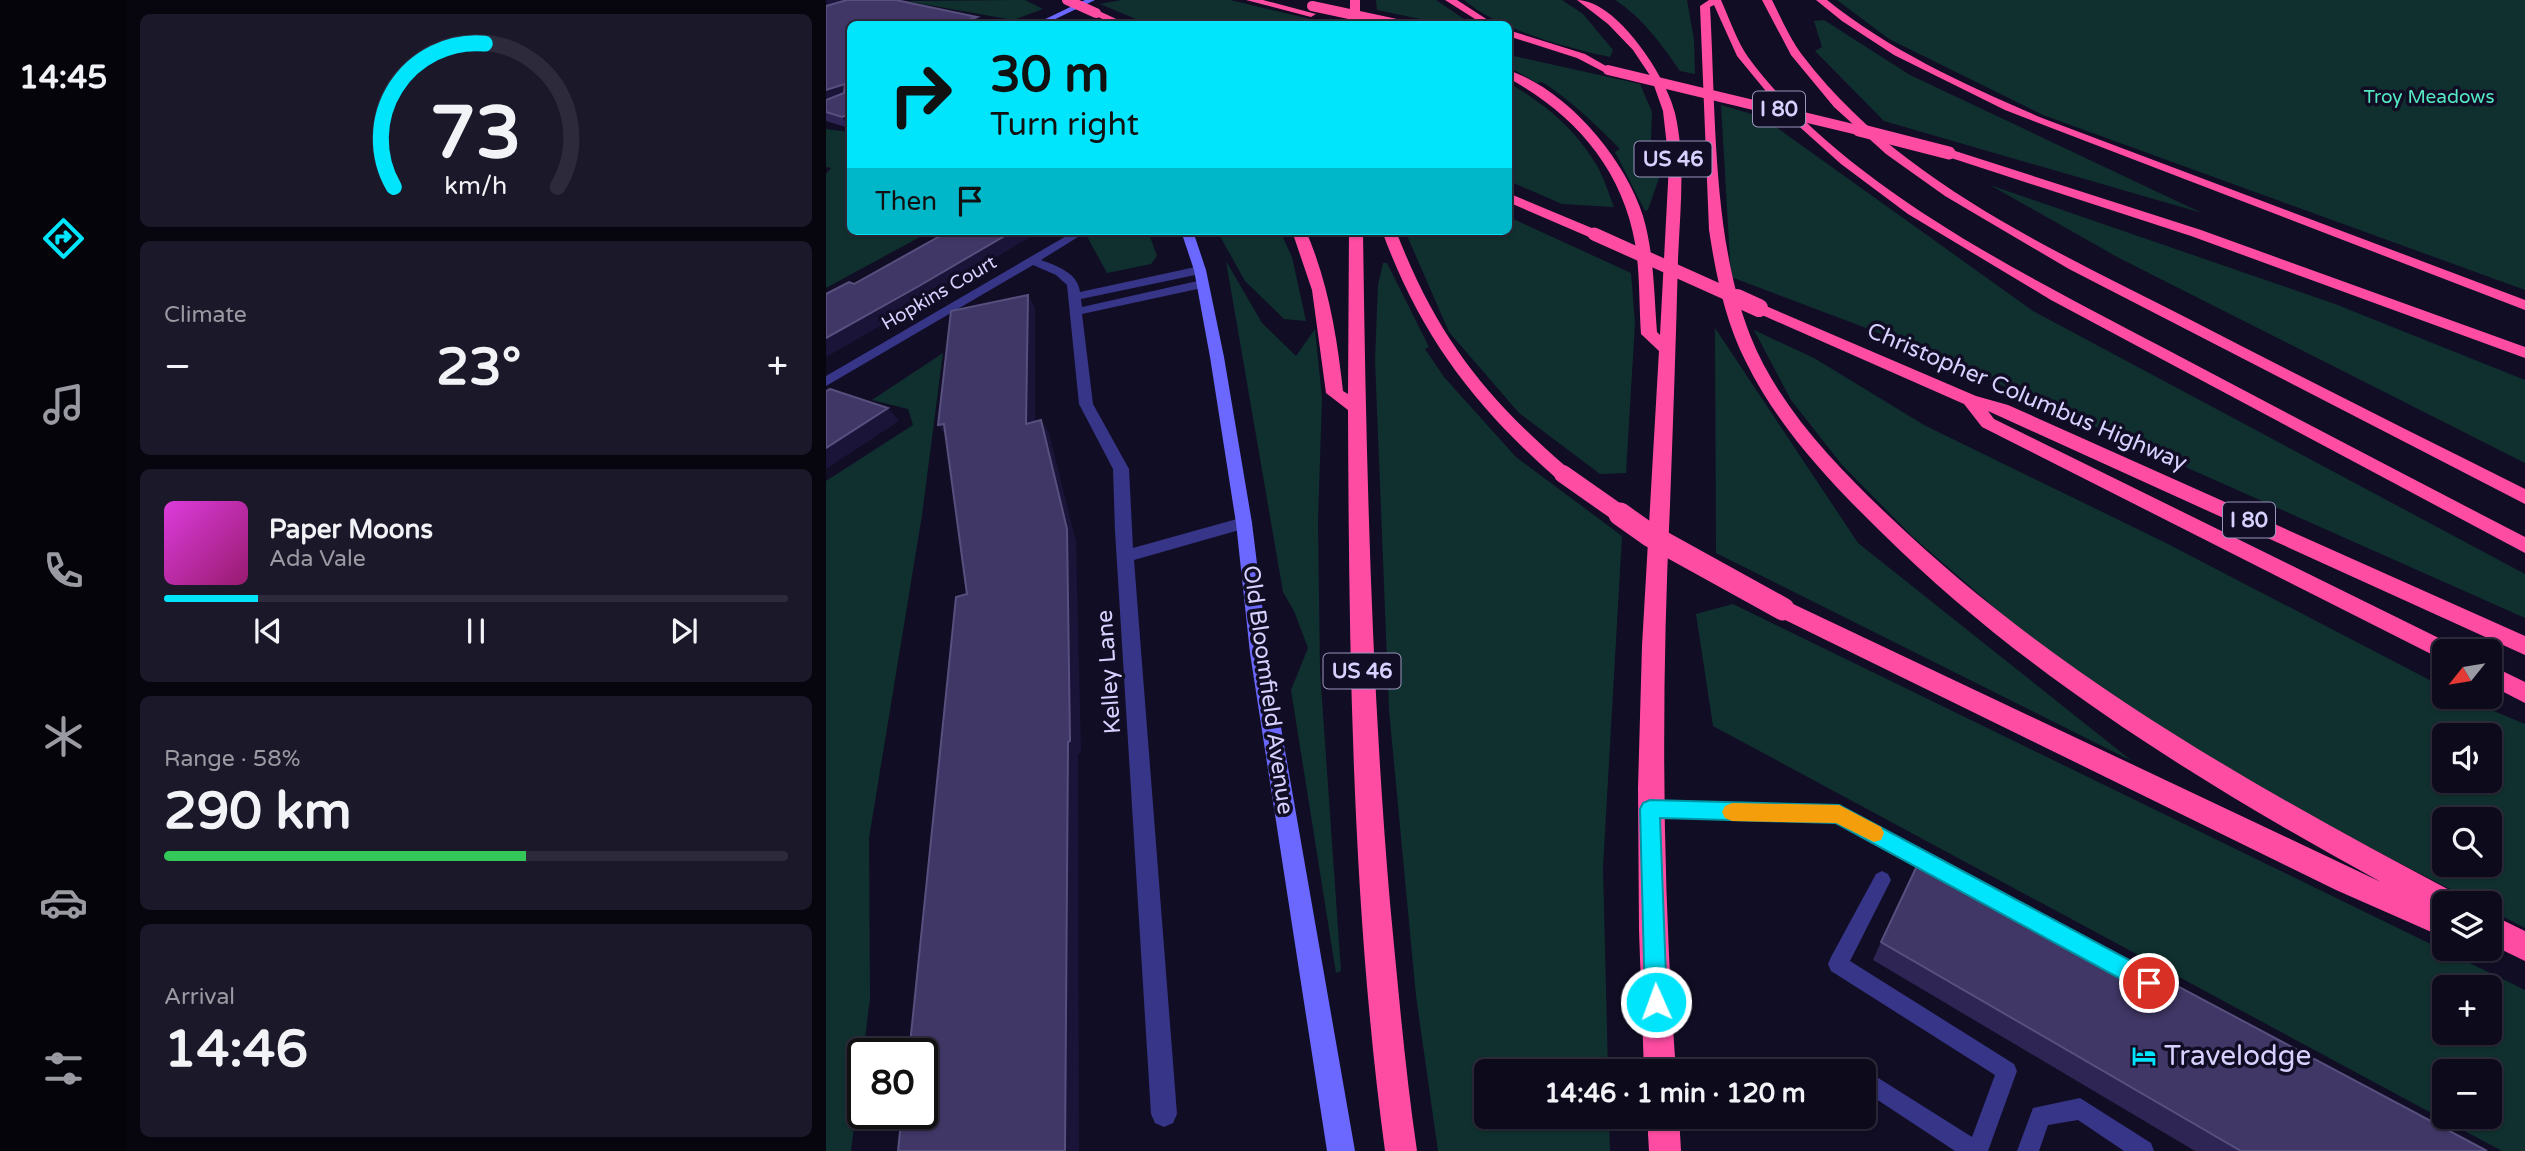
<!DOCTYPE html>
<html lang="en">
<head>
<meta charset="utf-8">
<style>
  :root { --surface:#0d0a1c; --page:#1b1829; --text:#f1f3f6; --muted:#9a9aa3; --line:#2d2b3b; --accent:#00e4fc }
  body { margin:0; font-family:"Varela Round",sans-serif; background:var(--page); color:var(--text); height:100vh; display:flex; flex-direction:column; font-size:26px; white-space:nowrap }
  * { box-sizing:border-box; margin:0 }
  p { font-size:23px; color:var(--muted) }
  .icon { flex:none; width:38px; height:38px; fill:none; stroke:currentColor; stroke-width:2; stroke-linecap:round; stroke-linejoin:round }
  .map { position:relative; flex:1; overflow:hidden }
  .panel { display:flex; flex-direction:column; gap:14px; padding:14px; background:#07060f; width:700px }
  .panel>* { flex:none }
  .top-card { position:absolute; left:21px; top:21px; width:665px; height:214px; border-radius:10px; box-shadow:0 2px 5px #0004,0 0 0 2px var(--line); background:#00e4fc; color:#111; overflow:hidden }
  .needle { width:46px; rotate:240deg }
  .fabs { position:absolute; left:1606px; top:639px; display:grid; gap:14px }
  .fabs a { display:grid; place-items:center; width:70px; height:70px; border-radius:10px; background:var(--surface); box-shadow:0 2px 5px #0004,0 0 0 2px var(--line); font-size:35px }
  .speed { position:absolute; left:21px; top:1038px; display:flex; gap:14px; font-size:35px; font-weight:700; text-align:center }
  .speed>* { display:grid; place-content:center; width:91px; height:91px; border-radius:50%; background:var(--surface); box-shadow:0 2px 5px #0004,0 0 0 2px var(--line); line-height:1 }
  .speed .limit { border:4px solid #111; border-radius:10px; background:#fff; color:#111 }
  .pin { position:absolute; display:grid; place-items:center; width:60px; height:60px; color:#fff; margin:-30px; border:4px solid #fff; border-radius:50%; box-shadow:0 2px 7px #0007 }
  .me { position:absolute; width:77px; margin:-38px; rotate:358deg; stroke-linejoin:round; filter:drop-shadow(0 0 5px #0008) }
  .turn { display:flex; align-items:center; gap:24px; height:147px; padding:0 28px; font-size:32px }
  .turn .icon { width:91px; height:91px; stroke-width:2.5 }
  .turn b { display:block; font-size:49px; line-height:60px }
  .then { display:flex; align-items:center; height:66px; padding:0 28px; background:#0003; gap:14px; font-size:26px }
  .big { font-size:52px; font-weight:700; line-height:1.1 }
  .panel .tile { flex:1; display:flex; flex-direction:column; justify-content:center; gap:10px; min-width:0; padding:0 24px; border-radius:10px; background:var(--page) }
  .panel .dial { align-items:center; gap:0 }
  .dial svg { height:182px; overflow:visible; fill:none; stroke:var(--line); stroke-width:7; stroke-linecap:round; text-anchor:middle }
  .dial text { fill:var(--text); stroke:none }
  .song { display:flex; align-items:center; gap:21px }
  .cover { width:84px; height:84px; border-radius:10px; background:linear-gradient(135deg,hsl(300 70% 55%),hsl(320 70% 35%)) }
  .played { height:7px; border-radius:4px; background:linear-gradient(90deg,var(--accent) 15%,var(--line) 15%) }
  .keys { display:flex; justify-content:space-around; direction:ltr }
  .heat { display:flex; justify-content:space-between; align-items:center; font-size:38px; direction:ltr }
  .charge { height:10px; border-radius:5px; background:linear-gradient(90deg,#34c759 58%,var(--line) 0) }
  .trip { position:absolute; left:648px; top:1059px; width:402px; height:70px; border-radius:10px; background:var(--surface); box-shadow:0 2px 5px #0004,0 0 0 2px var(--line); font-weight:700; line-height:70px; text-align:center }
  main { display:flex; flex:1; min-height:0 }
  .menu { display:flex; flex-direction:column; width:126px; justify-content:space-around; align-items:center; background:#05040b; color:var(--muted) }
  .menu .icon { width:49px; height:49px }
  .menu .current { color:var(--accent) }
  .menu b { font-size:32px; color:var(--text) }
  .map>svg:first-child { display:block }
</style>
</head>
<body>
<main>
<nav class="menu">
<b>14:45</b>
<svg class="icon current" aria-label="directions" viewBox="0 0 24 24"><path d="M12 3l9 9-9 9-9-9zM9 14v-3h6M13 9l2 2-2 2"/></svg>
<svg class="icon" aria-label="music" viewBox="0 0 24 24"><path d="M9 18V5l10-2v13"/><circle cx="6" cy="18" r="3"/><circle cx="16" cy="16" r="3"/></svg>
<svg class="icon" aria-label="phone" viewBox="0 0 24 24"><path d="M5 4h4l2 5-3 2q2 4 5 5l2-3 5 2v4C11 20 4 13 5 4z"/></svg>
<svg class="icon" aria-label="climate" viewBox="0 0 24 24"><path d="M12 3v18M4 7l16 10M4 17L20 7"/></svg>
<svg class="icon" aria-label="car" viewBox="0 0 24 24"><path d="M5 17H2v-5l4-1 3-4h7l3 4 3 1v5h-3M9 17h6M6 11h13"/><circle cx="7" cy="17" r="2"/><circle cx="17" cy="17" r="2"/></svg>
<svg class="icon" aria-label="filters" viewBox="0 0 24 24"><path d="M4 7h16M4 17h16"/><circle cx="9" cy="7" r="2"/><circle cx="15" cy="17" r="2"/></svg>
</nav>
<section class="panel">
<div class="tile dial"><svg viewBox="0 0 100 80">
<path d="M14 69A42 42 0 1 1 86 69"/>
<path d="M14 69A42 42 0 0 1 54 6" stroke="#00e4fc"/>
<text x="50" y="56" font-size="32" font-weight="700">73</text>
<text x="50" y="72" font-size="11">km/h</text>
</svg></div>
<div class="tile"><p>Climate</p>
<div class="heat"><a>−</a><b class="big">23°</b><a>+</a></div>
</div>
<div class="tile">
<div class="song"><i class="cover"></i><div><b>Paper Moons</b><p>Ada Vale</p></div></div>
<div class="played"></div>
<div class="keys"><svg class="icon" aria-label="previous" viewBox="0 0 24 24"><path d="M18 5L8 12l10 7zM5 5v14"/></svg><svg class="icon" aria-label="pause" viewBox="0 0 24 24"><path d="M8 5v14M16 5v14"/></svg><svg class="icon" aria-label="next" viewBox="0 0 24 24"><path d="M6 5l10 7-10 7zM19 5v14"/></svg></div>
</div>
<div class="tile"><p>Range · 58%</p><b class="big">290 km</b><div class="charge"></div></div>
<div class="tile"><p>Arrival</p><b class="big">14:46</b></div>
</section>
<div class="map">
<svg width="1699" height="1151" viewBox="0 0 1699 1151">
  <rect width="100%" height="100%" fill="#110d25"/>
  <g fill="#0f302e" fill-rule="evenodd">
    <polygon points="199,0 217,9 187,20 80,1"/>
    <polygon points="295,0 404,0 497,22 497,24 322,24 274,4"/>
    <polygon points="550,0 610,0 638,19 638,23 618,24 551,10"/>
    <path d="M638,0h98l21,14 30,36 -3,7c-43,-9 -112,-28 -146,-57z"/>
    <path d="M789,0h72l7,40 1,34 -15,-3c-18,-26 -38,-54 -65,-71z"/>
    <polygon points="1011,0 1699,0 1699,290 1217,115 1063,39"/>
    <polygon points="998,20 1084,75 1376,213 1058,121 989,51 996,47 988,21"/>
    <path d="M683,55l131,29 12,28 -1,28 7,17 2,18 -12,35 -3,1 -30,-59 5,-3c-25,-25 -48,-48 -78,-67l-5,1 -28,-16z"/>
    <path d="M683,83c34,20 64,44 85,78 9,13 14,31 20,46l-52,-3 -53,-23z"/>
    <polygon points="895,105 936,117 1207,311 1699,574 1699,618 1085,345 905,277"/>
    <polygon points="0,129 24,132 24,231 105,231 0,288 0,174 5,168 0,167"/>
    <polygon points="1164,185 1509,304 1699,380 1699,463 1293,258"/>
    <polygon points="683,217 805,273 809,323 800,473 774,474 693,413 623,332 579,231 682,231"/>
    <polygon points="258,231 322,231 331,256 325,264 281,273"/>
    <polygon points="391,231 454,231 466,257 480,321 458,319 419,281"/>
    <polygon points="400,261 436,323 470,356 489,329 496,398 492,521 494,671 515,971 510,973 465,690 482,648 468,611 457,592"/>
    <polygon points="557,263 561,263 603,347 599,349 618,377 690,457 796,536 777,867 782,1071 660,1071 660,1116 783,1117 784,1151 612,1151 590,996 563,710 549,360 552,285"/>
    <polygon points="889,328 1032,543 1306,761 890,553"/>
    <path d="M928,330l60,28 110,67 242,118 279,145v8l15,1 65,27v204l-35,-18v-7h-13l-120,-62 -150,-84 -167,-110 -126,-109 -72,-73 -51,-65zM1619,735h45v45h-45zM1619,819h45v45h-45z"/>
    <polygon points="117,353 96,515 43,838 44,998 25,1151 0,1151 0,481 87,425 82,409 46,400"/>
    <path d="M907,604l792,386v161h-23l-789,-425 -17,-112zM1619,987h45v45h-45zM1619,1071h45v45h-45z"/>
  </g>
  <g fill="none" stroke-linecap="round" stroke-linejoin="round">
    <g fill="#373587" fill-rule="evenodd">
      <polygon points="824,801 1013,806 1116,861 1119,867 1116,873 1110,876 1104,873 1011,822 824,817 818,815 815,809 818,803"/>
      <polygon points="1056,871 1062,874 1065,880 1024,961 1188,1064 1191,1071 1162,1151 1129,1151 1038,1091 1038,1071 1032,1071 1038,1069 1146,1137 1169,1075 1005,971 1002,964 1005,957 1050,874"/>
      <polygon points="1254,1098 1325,1143 1328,1151 1298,1151 1252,1120 1222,1125 1213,1151 1191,1151 1207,1108"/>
    </g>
    <path fill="#373587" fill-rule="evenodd" d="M242,235l10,2 -37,23c16,6 37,13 39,32l120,-26 6,4 -6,4 -119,25 1,8 120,-27 6,4 -6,4 -120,26 11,90 36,65 4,79 111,-31 8,6 -2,4 -116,33 43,554 -4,9 -9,4 -9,-4 -4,-9 -36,-583 -2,-62 -34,-65 -12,-119 -11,-10 -23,-10 -207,121v-10z"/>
    <g fill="#6b68ff" fill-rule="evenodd">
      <polygon points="259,0 269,0 219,24 209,24"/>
      <polygon points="355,231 367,231 380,270 398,357 426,523 442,653 529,1151 501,1151 424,653 410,523 384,357 368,270"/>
    </g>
    <g fill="#ff4ca3" fill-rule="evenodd">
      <polygon points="420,0 437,0 490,14 485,17"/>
      <rect x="524" y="0" width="10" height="24"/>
      <polygon points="619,0 631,0 668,24 657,24"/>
      <path d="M751,0c40,0 90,78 98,113 11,48 5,98 3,146 -2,82 -5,163 -8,246 -9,189 -8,377 6,566h-32l-5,-141 -1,-142 4,-142 17,-295 -18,-17c-2,-30 -1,-62 -6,-91 -13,-75 -62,-130 -127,-165v-8c59,20 116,87 135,146 11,37 11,78 14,116l3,3 9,-171 -6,-53 -12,-34 -18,-27 -25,-26z"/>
      <path d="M883,0h12c8,18 16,41 27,57 99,134 286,222 431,299 115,61 230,121 346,181v16l-474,-253 -143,-86 -67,-50 -58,-52 -46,-56 -23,-51 -4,2c6,105 2,230 40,328 28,71 85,130 140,182 166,159 363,269 565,376l4,10h-14v35l-109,-48 -561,-275 -3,-6 3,-6 8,-2 8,2 590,279c-180,-99 -355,-206 -501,-351 -51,-50 -102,-104 -134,-169 -21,-41 -30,-87 -37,-132l-9,-224z"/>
      <path d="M936,0h10c9,18 18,39 31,56 95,125 249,193 386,263 112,58 224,114 336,170v15l-456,-235 -124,-73 -59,-42 -52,-47 -43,-52z"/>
      <path d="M990,0h11c65,52 139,85 215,118l483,182v10l-520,-200 -111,-55 -52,-34z"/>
      <polygon points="267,11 273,11 301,24 289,24 267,15"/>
      <polygon points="682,30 759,54 787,70 778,72 751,58 682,36"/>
      <polygon points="1123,149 1375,230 1699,347 1699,358 1365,236 1119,156 1117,153"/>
      <polygon points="682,193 773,231 775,234 768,238 763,237 682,202"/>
      <path d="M466,231h14c22,51 31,105 37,160l5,3 1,-163h14c3,224 8,449 27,672 8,83 15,166 27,248h-32c-33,-245 -36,-494 -37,-741l-22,-17 -14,-103z"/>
      <path d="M556,231h14c40,104 89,167 174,239l2,4 -2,4h-14c-82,-72 -136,-143 -174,-247z"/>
      <polygon points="933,303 1150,396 1182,405 1699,636 1699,655 1162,411 1168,419 1627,645 1630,651 1619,651 1619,660 1611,657 1156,427 1138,404 927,311 925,308 927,305"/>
      <polygon points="1664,665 1699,682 1699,703 1664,685"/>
      <polygon points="1664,914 1699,931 1699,961 1664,944"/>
      <polygon points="821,1116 853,1116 855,1151 823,1151"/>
    </g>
    <g stroke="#ff4ca3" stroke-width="10">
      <polyline points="241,0 270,13"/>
      <polyline points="486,6 570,24"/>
      <polyline points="782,70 1040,132"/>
    </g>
    <g stroke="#ff4ca3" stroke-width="13">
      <polyline points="1033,130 1123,153"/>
      <polyline points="768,234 915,300"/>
    </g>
    <g stroke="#ff4ca3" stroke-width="18">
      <polyline points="911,298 933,308"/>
      <polyline points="737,474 797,516"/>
    </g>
    <polyline stroke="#ff4ca3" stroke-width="23" points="794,514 825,536 957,609"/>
  </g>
  <g fill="#2e2554">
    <polygon points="0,0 151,17 155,24 24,24 24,128 23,128 0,121"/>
    <polygon points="1055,942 1661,1151 1369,1151 1047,960"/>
  </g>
  <g fill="#1b1439">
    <polygon points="0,0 29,0 0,8"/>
    <polygon points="151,17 155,24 131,24"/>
    <polygon points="19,84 24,92 0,103 0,90"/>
    <polygon points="24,114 24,128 23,128 16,117"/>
    <polygon points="187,231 214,231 101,299 0,357 0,338"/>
    <polygon points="202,295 209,308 209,438 200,424"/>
    <polygon points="62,408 73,421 0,469 0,448"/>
    <polygon points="215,420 223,433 250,542 255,753 252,754 253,1151 239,1151"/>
    <polygon points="118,424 122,439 112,425"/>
  </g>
  <g fill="#403766" stroke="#57507e" stroke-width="2">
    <polygon points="21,0 70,0 151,17 131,24 24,24 24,114 16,117 0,112 0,100 18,93 19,84 0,90 0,6"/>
    <polygon points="123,231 187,231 93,286 0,338 0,294 23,282 28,284"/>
    <polygon points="202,295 200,424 215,420 241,529 244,741 242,742 239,1151 72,1151 76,1113 96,1113 96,1054 83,1054 130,597 141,594 118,424 112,425 125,311"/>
    <polygon points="4,389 62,408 0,448 0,391"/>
    <polygon points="1098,851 1661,1151 1415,1151 1055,942"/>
  </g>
  <polygon fill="#00e4fc" stroke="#0094a4" stroke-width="2" points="824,800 1013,805 1331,975 1334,983 1331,990 1323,994 1315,990 1010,823 834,818 841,1002 838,1009 830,1013 822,1009 819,1002 814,809 817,803"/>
  <polygon fill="#f59e0b" points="906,803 1013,805 1055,827 1058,833 1055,840 1048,842 1010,823 906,821 899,818 896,812 899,806"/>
  <defs>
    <g id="hotel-bare" transform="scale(1.89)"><path d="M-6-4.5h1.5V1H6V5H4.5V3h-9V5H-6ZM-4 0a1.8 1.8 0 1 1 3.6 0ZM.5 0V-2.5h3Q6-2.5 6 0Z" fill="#00e4fc" stroke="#110d25" stroke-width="2.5" paint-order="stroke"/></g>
  </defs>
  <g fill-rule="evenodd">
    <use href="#hotel-bare" x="1318" y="1056"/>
  </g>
  <g text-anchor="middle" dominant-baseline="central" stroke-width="7" stroke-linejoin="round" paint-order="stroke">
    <g font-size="19" fill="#54e8c2" stroke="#110d25">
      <text x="1603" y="97">Troy Meadows</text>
    </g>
    <g font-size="19" fill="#d6d1ff" stroke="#110d25">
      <text transform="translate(113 293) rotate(-30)">Hopkins Court</text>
    </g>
    <g fill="#110d25" stroke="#9b96be" stroke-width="2">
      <rect x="927" y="91.5" width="52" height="35" rx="5"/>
      <rect x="808.5" y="141.5" width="77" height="35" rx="5"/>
      <rect x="1397" y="502.5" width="52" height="35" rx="5"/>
      <rect x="497.5" y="653.5" width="77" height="35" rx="5"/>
    </g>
    <g font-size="21" font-weight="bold" fill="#d6d1ff">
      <text x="953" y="109">I 80</text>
      <text x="847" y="159">US 46</text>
      <text x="1423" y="520">I 80</text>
      <text x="536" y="671">US 46</text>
    </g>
    <g font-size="23" fill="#d6d1ff" stroke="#110d25">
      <text transform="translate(1201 397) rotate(23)">Christopher Columbus Highway</text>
      <text transform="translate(283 672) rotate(-94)">Kelley Lane</text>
      <text transform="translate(442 690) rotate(82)">Old Bloomfield Avenue</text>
    </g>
    <g font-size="28" fill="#d6d1ff" stroke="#110d25" text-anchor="start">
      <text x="1338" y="1056">Travelodge</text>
    </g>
  </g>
</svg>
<div class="fabs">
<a><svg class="needle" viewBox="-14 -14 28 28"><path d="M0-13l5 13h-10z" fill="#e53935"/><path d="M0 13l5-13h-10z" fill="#9a9aa3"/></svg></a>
<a><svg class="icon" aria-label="sound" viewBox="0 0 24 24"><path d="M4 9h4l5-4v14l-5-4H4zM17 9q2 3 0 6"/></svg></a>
<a><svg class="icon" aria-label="search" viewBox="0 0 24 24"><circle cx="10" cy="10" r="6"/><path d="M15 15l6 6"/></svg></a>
<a><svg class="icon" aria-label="layers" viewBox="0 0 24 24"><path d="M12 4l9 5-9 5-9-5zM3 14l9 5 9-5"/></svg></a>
<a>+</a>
<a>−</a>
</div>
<div class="speed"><div class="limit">80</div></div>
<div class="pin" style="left:1323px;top:983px;background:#d93025"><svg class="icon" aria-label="arrive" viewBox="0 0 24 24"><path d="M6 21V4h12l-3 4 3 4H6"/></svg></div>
<svg class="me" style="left:830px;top:1002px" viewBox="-20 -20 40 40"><circle r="17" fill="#00e4fc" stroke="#fff" stroke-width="3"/><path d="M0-11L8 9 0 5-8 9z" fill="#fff"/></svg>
<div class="trip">14:46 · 1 min · 120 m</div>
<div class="top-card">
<div class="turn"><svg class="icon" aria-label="right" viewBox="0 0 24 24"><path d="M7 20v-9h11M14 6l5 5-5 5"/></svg><div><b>30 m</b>Turn right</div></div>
<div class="then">Then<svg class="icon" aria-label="arrive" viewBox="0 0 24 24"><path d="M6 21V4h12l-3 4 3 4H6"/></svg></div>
</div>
</div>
</main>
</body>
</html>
